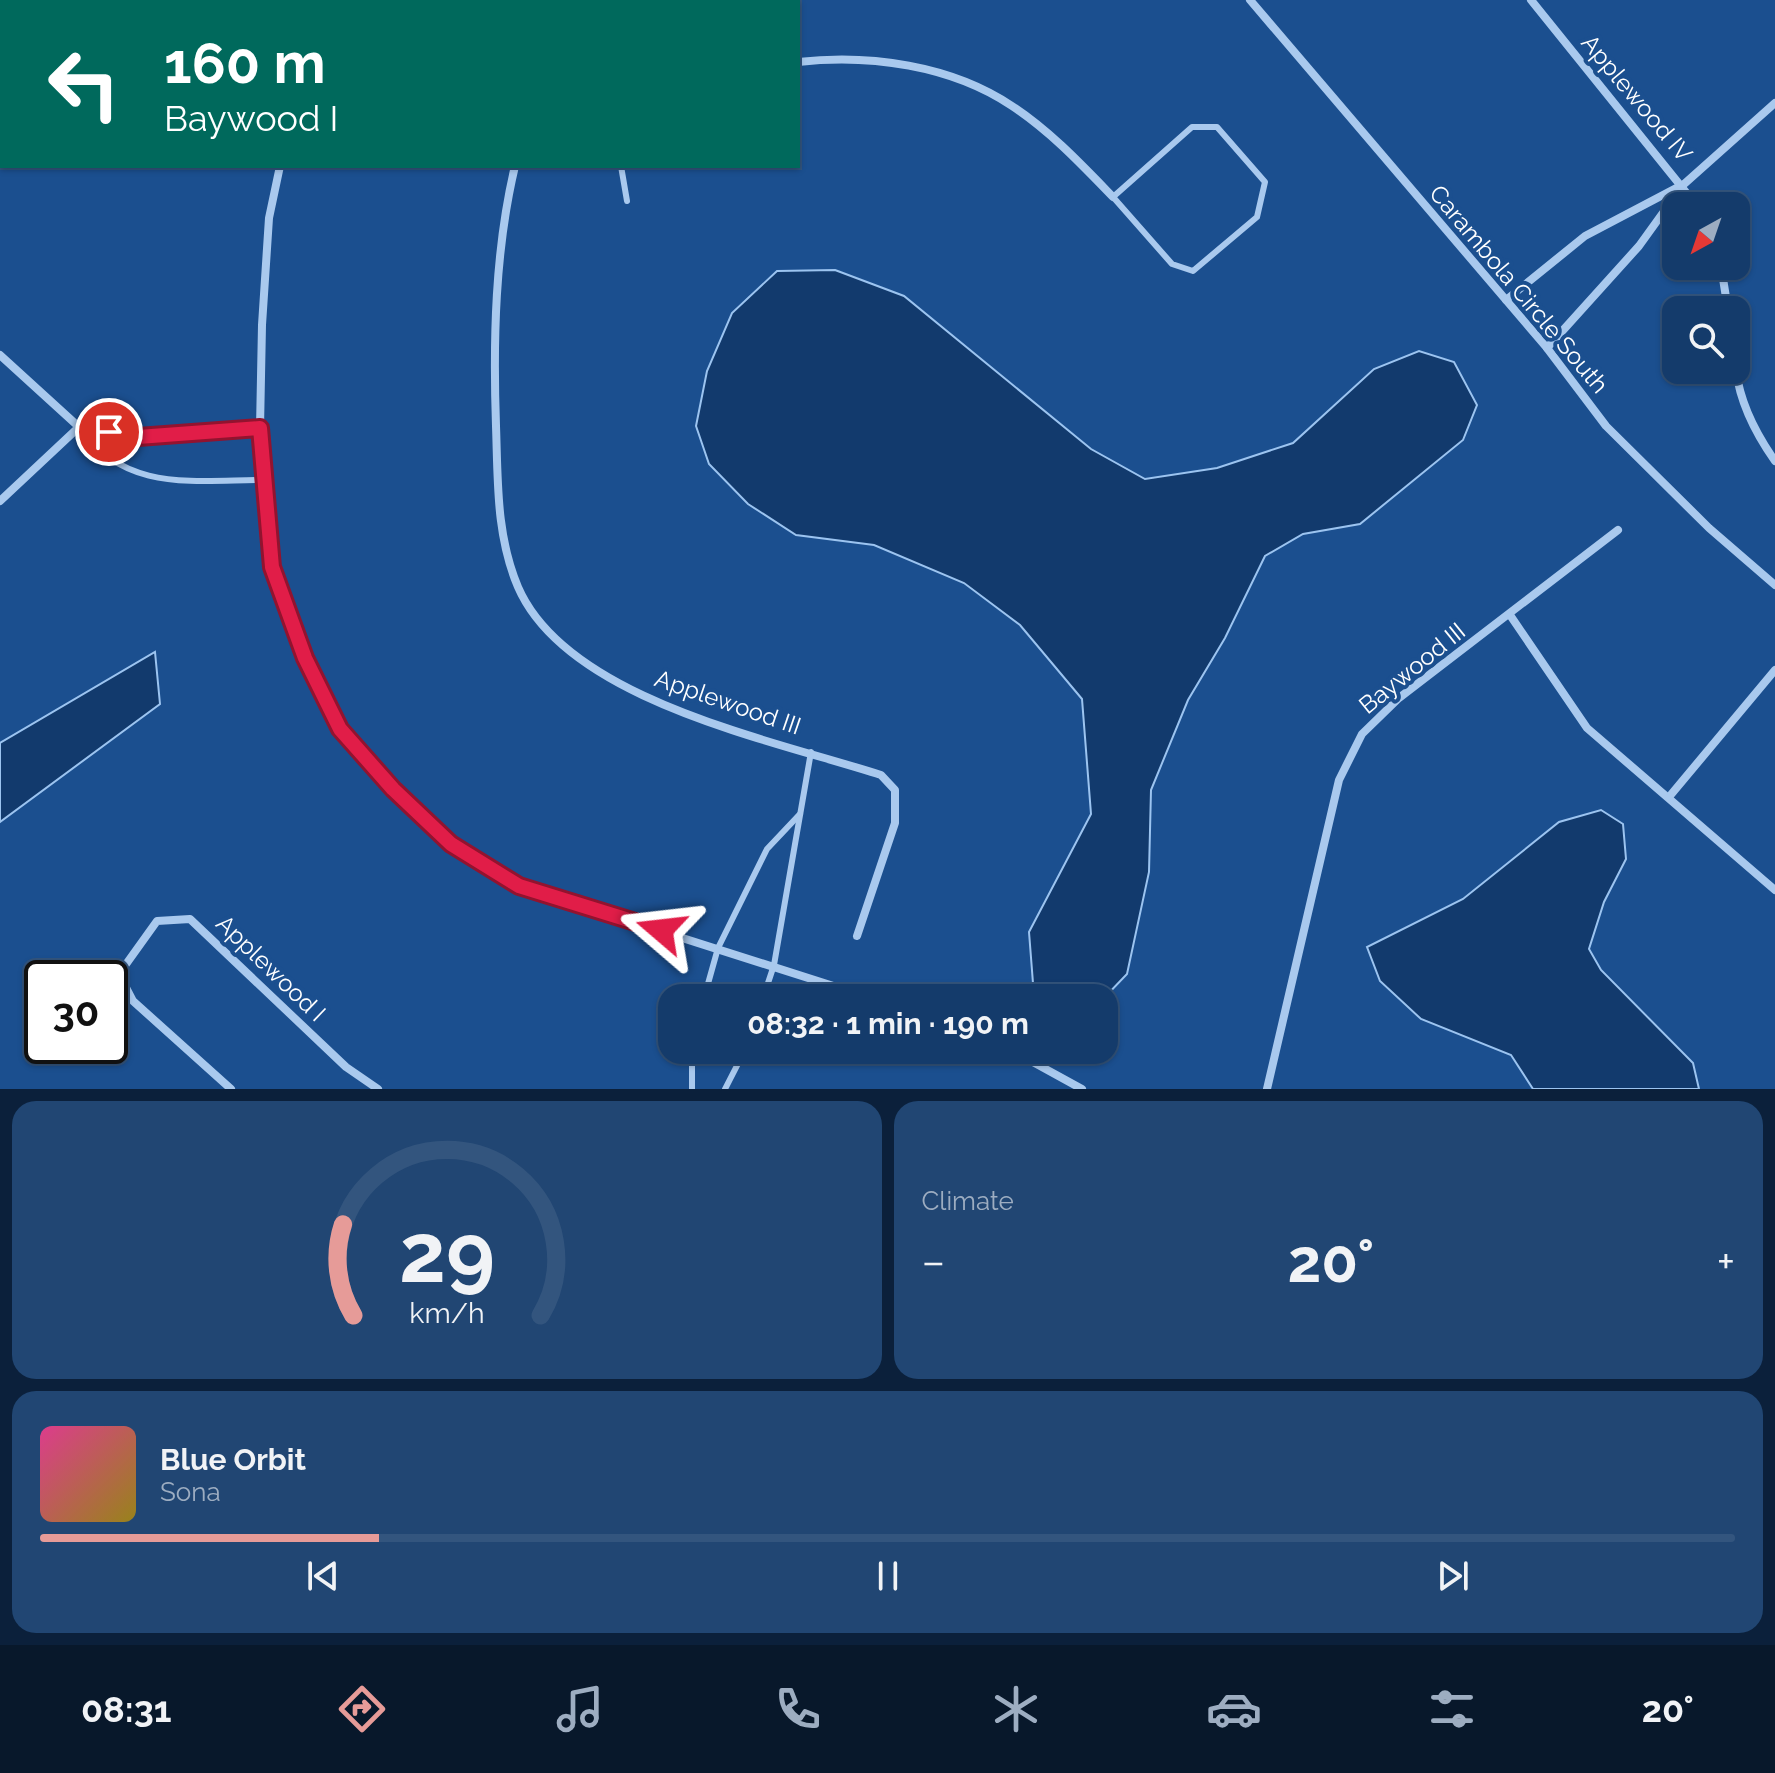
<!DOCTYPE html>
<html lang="en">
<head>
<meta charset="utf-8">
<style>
  :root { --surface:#143b6b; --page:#214673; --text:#f1f3f6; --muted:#9dadc1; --line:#33557e; --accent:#e69b98 }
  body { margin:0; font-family:Raleway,sans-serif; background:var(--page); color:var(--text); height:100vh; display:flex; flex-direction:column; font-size:30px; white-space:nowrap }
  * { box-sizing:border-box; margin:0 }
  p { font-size:26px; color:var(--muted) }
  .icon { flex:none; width:44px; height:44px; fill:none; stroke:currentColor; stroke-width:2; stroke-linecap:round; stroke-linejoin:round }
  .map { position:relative; height:1089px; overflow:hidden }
  .panel { display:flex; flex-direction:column; gap:12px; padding:12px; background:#0b203b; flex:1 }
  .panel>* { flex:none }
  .hud { position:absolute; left:0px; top:0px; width:800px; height:168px; box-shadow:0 2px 6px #0004,0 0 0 2px var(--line); background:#00695c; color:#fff; overflow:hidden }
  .needle { width:52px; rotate:220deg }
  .controls { position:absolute; left:1662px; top:192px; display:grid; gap:16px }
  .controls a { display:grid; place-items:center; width:88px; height:88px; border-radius:16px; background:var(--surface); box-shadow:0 2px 6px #0004,0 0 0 2px var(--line); font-size:40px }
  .speed { position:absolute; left:24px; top:960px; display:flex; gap:16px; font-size:40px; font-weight:700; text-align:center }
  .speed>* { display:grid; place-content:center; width:104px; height:104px; border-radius:50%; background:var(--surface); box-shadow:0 2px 6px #0004,0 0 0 2px var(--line); line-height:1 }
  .speed .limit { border:4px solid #111; border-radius:12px; background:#fff; color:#111 }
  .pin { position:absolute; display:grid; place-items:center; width:68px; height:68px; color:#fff; margin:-34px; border:4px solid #fff; border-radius:50%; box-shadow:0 2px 8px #0007 }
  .me { position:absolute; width:88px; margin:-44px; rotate:287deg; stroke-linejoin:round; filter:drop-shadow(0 0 6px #0008) }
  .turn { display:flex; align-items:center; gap:28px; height:168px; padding:0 32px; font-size:36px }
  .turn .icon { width:104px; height:104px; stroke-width:2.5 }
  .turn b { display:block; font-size:56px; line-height:68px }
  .big { font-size:60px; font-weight:700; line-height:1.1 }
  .panel .widget { flex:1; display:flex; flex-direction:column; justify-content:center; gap:12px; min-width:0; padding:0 28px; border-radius:24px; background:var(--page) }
  .panel .dial { align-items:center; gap:0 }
  .dial svg { height:208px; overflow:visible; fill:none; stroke:var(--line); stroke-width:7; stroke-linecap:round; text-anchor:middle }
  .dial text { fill:var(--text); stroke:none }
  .song { display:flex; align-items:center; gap:24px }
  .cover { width:96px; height:96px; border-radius:12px; background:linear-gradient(135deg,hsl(330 70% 55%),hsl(50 70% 35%)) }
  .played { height:8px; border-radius:4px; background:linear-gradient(90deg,var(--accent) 20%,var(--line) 20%) }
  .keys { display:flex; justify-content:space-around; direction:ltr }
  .heat { display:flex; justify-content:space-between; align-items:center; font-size:44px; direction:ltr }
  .panel .tiles { flex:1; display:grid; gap:12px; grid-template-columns:1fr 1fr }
  .widget:last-child { grid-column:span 2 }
  .trip { position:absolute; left:658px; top:984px; width:460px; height:80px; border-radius:24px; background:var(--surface); box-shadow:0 2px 6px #0004,0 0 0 2px var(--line); font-weight:700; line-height:80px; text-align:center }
  .menu { display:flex; height:128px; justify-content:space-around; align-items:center; background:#08182b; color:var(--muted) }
  .menu .icon { width:56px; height:56px }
  .menu .active { color:var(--accent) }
  .menu b { font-size:36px; color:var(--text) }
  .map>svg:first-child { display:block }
</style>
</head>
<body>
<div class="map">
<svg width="1775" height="1089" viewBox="0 0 1775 1089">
  <rect width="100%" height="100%" fill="#1b4f8f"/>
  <g fill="#123a6d" stroke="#9cc4f0" stroke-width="2">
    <polygon points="835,270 904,296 1091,449 1145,479 1217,468 1293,443 1374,369 1419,351 1454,362 1477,405 1463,440 1360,524 1303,534 1265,556 1225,638 1188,700 1151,790 1149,872 1127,974 1104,998 1034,996 1029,932 1091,814 1082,699 1020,625 964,583 874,545 796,535 748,504 709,464 696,426 707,371 732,313 777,271"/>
    <polygon points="155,652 160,704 0,822 0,743"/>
    <polygon points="1601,810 1623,824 1626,859 1604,902 1589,949 1601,970 1693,1063 1699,1089 1533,1089 1511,1055 1421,1019 1380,981 1367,947 1463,899 1559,822"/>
  </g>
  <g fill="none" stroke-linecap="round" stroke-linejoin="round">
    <g stroke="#a9c9ee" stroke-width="6">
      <polyline points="0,97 2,97"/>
      <polygon points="1192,127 1217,127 1265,182 1257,217 1193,271 1172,264 1113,197"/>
      <polyline points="621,166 627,201"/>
      <path d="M79,427c46,66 114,53 186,53"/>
      <polyline points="79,427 138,437 260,428"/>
      <polyline points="704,998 718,948 767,849 800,814"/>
      <polyline points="763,998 774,965 811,752"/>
      <polyline points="692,1050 692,1089"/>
      <polyline points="725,1089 745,1050"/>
    </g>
    <g stroke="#a9c9ee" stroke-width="8">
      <polyline points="1250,0 1547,348 1606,426 1709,528 1775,585"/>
      <polyline points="1531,0 1697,206"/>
      <polyline points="145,2 150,0"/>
      <polyline points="360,2 361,0"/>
      <polyline points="0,20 2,20"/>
      <path d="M798,62c71,-8 153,3 214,44 38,25 69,58 101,91"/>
      <polyline points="280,166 269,218 262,325 260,428 272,567 305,658 340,729 393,789 451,844 519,886 871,998"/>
      <path d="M515,166c-20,84 -22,174 -19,260 2,55 0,109 22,161 49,113 255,153 363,188l14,15v33l-38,113"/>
      <polyline points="1721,266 1728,310"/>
      <polyline points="1506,300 1585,236 1682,185"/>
      <polyline points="1547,348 1639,246 1683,185 1775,103"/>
      <polyline points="0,355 79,427 0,501"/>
      <path d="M1736,370c4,33 20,64 39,91"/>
      <polyline points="1510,615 1587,728 1775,890"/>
      <polyline points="1669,797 1775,670"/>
      <polyline points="1011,1050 1082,1089"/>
      <polyline points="231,1089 133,1001 119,974 157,921 190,919 346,1067 378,1089"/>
      <polyline points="1267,1089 1339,780 1362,734 1399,698 1618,530"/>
    </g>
  </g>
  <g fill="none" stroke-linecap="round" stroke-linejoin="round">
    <g stroke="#92132f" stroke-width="20">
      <polyline id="route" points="109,432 138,437 260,428 272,567 305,658 340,729 393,789 451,844 519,886 661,930"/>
    </g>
    <use href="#route" stroke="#e11d48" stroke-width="14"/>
  </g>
  <g text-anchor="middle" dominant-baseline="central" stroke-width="8" stroke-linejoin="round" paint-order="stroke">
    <g font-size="24" fill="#fff" stroke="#1b4f8f">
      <text transform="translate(1637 98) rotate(50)">Applewood IV</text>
      <text transform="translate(1519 289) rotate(50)">Carambola Circle South</text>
      <text transform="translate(1412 668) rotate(-39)">Baywood III</text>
      <text transform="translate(728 702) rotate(19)">Applewood III</text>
      <text transform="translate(271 968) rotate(44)">Applewood I</text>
    </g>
  </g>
</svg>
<div class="controls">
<a><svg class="needle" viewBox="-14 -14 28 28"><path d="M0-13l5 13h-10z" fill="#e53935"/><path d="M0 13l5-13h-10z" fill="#9dadc1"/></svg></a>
<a><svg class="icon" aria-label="search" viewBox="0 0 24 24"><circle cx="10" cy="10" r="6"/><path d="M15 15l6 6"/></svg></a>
</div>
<div class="speed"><div class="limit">30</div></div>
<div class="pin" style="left:109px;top:432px;background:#d93025"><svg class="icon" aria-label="arrive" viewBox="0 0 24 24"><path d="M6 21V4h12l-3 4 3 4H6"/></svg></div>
<svg class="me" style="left:661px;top:930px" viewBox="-20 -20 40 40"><path d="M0-17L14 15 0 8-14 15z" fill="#e11d48" stroke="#fff" stroke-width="4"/></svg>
<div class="trip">08:32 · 1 min · 190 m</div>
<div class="hud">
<div class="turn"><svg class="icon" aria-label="left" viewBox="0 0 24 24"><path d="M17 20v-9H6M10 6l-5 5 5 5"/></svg><div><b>160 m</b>Baywood I</div></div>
</div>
</div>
<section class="panel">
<div class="tiles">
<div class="widget dial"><svg viewBox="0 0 100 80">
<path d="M14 69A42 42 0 1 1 86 69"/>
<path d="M14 69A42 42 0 0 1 10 34" stroke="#e69b98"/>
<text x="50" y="56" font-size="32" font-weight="700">29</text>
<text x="50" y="72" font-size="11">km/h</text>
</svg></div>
<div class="widget"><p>Climate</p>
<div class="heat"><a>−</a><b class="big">20°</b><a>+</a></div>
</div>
<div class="widget">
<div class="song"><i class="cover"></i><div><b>Blue Orbit</b><p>Sona</p></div></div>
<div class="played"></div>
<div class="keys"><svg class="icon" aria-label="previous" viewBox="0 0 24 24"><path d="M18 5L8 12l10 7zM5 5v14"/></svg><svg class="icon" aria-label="pause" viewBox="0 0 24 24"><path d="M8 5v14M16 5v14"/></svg><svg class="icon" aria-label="next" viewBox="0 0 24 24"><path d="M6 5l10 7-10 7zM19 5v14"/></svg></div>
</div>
</div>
</section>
<nav class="menu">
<b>08:31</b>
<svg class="icon active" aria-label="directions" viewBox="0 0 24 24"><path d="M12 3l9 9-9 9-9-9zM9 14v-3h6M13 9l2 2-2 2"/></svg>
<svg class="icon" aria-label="music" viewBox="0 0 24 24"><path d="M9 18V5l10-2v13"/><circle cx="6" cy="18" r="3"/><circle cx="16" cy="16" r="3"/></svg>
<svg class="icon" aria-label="phone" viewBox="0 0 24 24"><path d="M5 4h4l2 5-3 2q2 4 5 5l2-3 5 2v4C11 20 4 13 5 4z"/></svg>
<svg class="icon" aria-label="climate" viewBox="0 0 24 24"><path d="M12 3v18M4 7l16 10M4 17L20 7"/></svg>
<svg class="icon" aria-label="car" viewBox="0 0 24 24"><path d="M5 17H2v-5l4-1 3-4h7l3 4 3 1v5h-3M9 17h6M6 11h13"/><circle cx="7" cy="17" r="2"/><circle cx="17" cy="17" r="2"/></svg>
<svg class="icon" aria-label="filters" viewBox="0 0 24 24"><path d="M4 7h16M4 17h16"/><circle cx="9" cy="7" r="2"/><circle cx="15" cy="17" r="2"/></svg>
<b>20°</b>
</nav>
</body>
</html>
